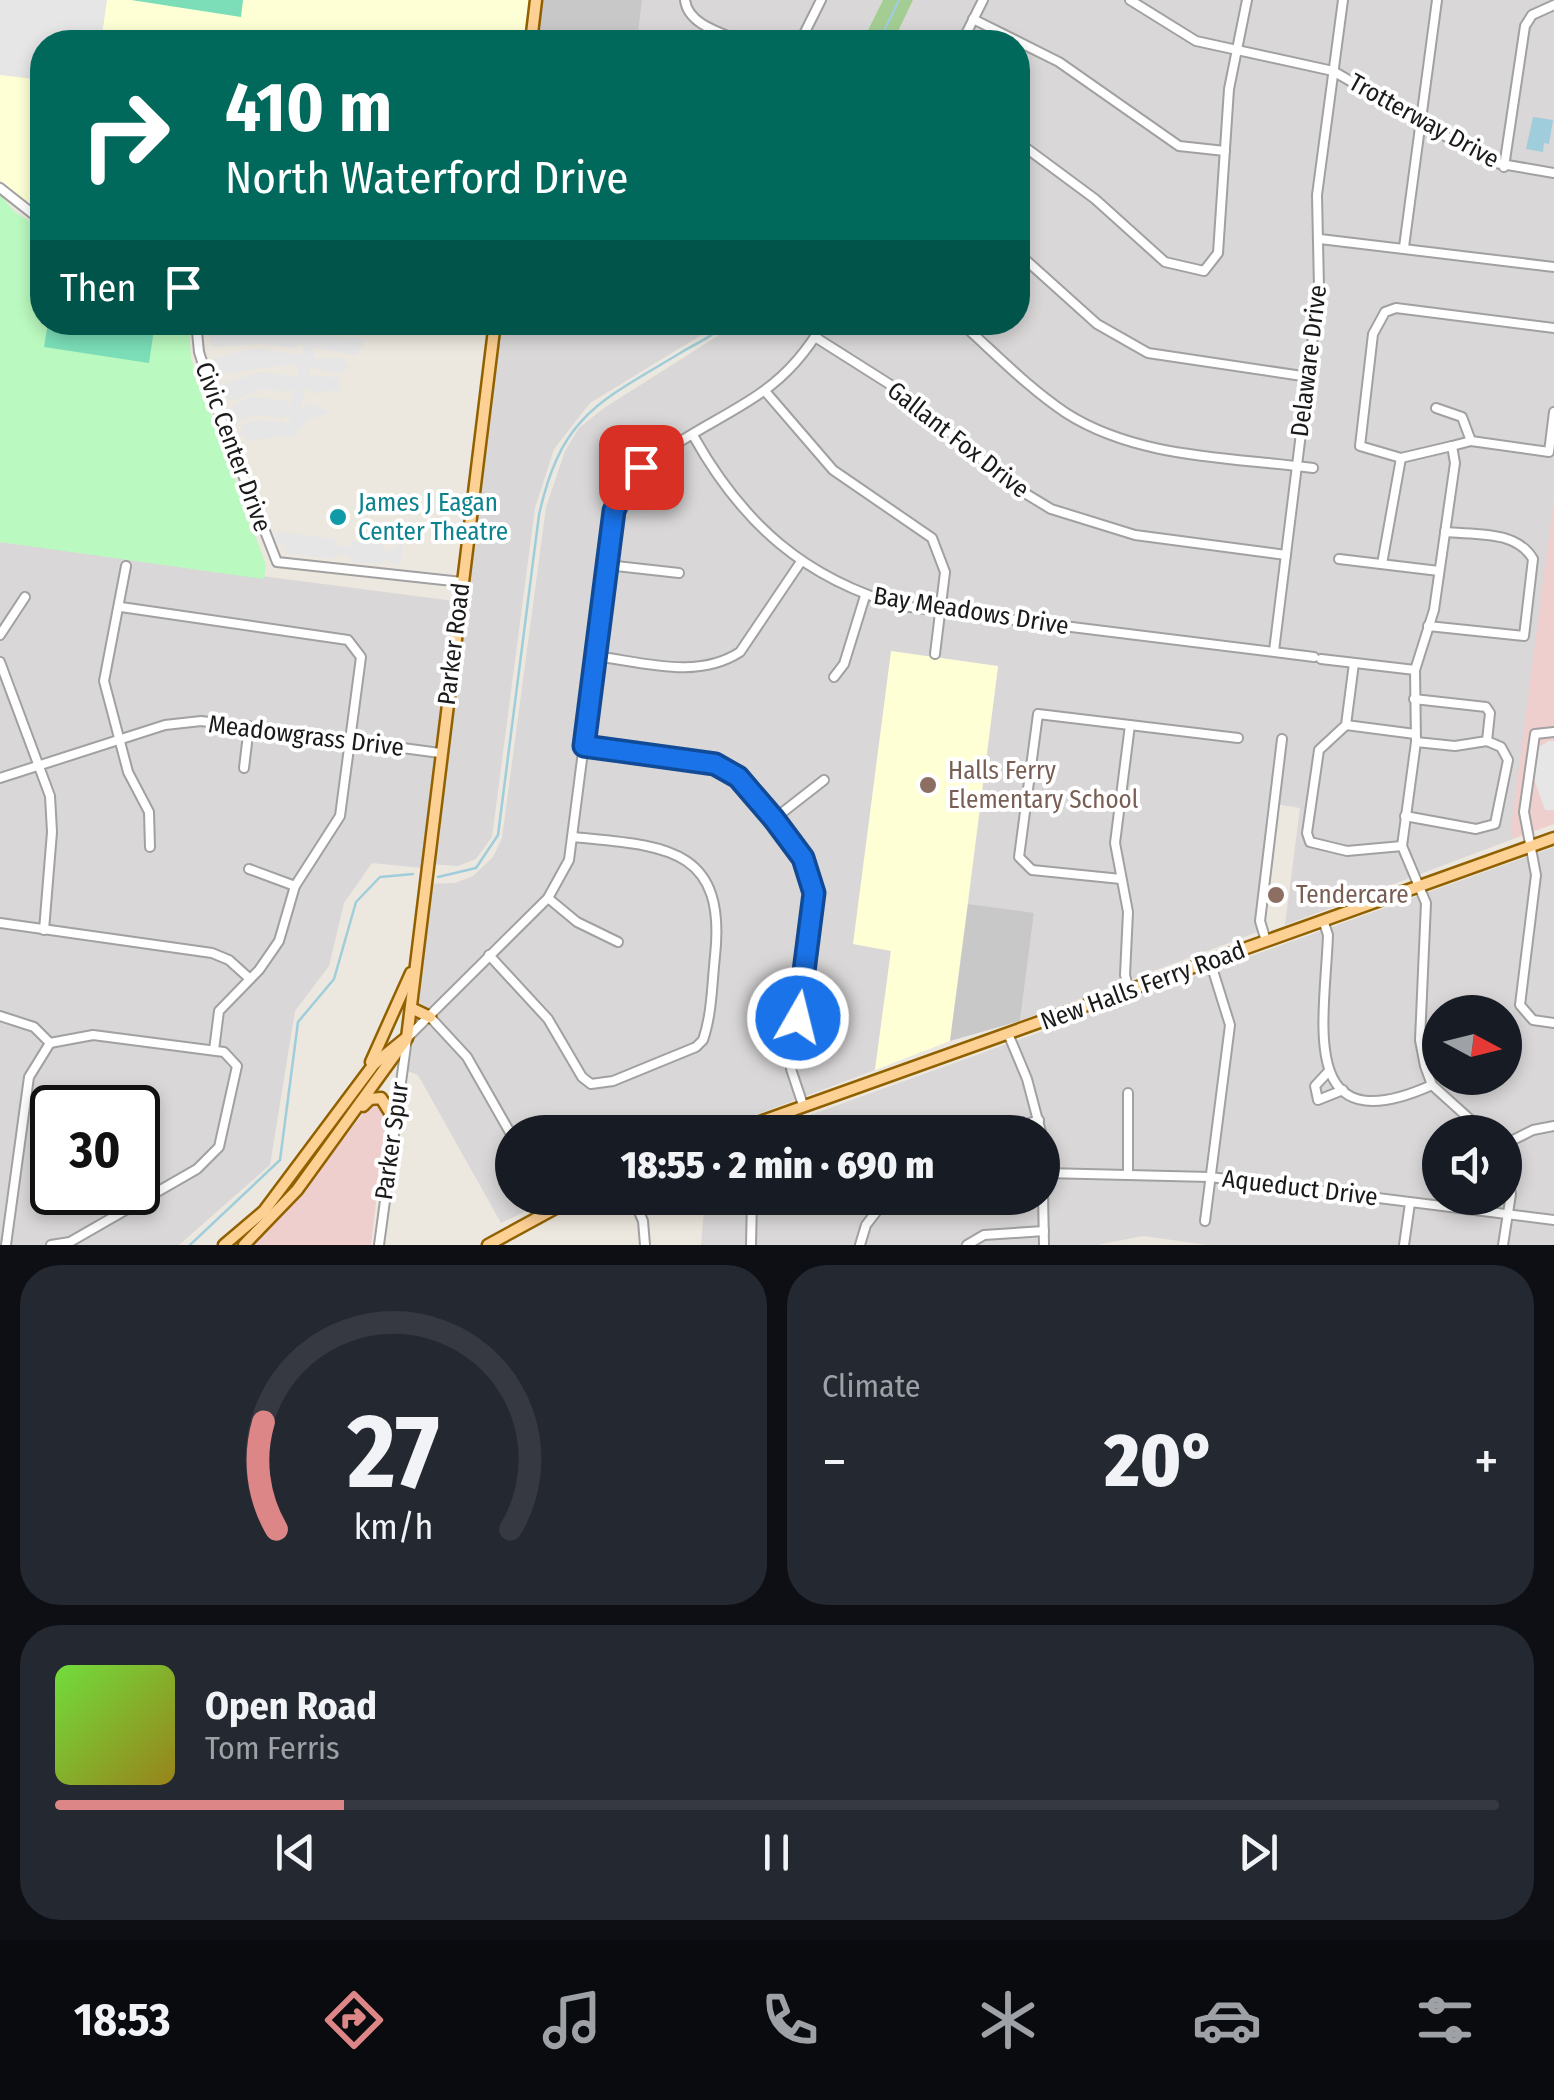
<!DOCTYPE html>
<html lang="en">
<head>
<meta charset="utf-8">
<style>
  :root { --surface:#171b24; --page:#242831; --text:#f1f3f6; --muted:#9ea1a6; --line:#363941; --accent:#dd8687 }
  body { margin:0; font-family:"Fira Sans Condensed",sans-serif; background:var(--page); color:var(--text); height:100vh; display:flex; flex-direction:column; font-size:38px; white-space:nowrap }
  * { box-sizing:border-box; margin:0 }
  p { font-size:32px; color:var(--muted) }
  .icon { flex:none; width:55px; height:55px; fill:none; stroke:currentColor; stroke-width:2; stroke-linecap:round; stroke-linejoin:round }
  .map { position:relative; height:1245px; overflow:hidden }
  .details { display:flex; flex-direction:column; gap:20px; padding:20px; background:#0d0f14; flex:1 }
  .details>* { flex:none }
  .hud { position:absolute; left:30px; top:30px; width:1000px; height:305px; border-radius:40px; box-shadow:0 5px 15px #0003; background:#00695c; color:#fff; overflow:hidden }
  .needle { width:65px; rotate:97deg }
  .tools { position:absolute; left:1422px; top:995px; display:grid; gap:20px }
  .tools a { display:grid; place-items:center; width:100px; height:100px; border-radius:50%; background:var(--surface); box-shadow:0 5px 15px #0003; font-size:50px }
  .speed { position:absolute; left:30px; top:1085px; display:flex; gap:20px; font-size:50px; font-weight:700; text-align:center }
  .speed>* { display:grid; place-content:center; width:130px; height:130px; border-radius:50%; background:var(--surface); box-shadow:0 5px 15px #0003; line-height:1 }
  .speed .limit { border:5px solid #111; border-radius:15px; background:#fff; color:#111 }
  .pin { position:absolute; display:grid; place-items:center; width:85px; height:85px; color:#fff; margin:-42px; border-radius:20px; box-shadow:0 5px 15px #0006 }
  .me { position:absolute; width:110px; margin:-55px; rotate:8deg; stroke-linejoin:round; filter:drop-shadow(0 0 8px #0008) }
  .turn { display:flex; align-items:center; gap:35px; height:210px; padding:0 30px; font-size:45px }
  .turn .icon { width:130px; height:130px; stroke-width:2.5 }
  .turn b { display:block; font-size:70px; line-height:85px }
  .then { display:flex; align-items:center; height:95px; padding:0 30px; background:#0003; gap:20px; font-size:38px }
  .big { font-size:75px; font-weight:800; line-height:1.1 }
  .details .card { flex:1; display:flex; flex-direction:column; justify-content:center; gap:15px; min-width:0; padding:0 35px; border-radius:40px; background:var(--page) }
  .details .dial { align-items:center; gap:0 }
  .dial svg { height:260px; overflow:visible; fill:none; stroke:var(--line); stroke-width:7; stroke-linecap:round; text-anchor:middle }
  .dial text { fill:var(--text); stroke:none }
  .song { display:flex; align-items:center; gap:30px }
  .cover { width:120px; height:120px; border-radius:15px; background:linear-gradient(135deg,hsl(100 70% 55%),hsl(50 70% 35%)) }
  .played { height:10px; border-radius:5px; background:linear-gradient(90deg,var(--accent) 20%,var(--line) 20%) }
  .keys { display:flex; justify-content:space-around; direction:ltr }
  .heat { display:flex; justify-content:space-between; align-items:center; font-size:55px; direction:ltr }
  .details .tiles { flex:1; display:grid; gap:20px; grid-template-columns:1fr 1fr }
  .card:last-child { grid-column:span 2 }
  .trip { position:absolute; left:495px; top:1115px; width:565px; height:100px; border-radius:50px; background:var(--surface); box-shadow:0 5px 15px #0003; font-weight:800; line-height:100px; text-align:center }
  .menu { display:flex; height:160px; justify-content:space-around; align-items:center; background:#090b0e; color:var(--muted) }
  .menu .icon { width:70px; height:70px }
  .menu .current { color:var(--accent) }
  .menu b { font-size:45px; color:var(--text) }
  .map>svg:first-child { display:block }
</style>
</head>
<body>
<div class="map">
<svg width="1554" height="1245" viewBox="0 0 1554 1245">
  <rect width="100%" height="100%" fill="#ede8df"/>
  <g fill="#d9d7d7" fill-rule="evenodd">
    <polygon points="642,0 883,0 862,42 637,42"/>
    <polygon points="913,0 1554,0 1554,497 1513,839 1285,925 1300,808 1275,804 1263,930 1020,1021 1034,914 968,904 998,667 854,944 891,950 875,1070 710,1132 512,1132 512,1198 553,1198 501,1223 418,1075 405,1070 429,884 455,883 473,876 493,857 502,838 546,507 565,451 579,428 604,408 738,323 1018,322 1018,42 893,42"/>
    <polygon points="499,323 721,323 590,403 554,449 535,508 492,837 476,859 458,866 430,864"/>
    <path d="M0,542l454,59 -32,267 -50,-5 -28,40 -15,63 -34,45 -25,154 -91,80h-179zM52,1108h86v84h-86z"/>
    <path d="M1554,847v398h-346l-65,-9 -46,9h-396l4,-47h337v-66h-279zM1440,1012h65v66h-65zM1440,1132h65v66h-65z"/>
  </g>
  <g fill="#eecfcd">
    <polygon points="1554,497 1554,824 1513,839 1511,828"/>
    <polygon points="370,1105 382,1105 386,1119 371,1245 253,1245 284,1214"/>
  </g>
  <g fill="#ffffd6">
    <polygon points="0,0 530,0 524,42 42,42 42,216 0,180"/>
    <polygon points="891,651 998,666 950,1041 875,1070 891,951 853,944"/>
  </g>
  <g fill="#c8c8c8">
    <polygon points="540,0 642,0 637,42 535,42"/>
    <polygon points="968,904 1034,913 1020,1021 950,1041"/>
  </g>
  <polygon fill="#a4cd93" points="883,0 913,0 893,42 862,42"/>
  <polygon fill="#baf9bf" points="0,195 15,212 42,229 42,322 189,323 191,359 266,565 264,579 0,542"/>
  <g fill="#7bdeb8">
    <polygon points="131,0 243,0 241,17"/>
    <polygon points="48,323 155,323 149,363 44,347"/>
  </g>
  <g fill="#e6e6e6">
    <polygon points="0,0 107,0 101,42 42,42 42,80 0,75"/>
    <polygon points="256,323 366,323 360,336 319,326 316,336 320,339 324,335 363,339 364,344 356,356 313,347 315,359 342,358 349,367 338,374 309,368 310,379 316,375 338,378 341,389 314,394 305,388 301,408 306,408 305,403 333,411 308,421 291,439 288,435 249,441 239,434 243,425 255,420 286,422 287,427 290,419 286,414 281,418 255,415 239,422 230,414 232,407 250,397 283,400 290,405 294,388 287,392 262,389 232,401 219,393 224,384 260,372 299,377 297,364 219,374 214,370 215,358 256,348 302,355 305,347 300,343 297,348 259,344 214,347 209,343 214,332 261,326 309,334 309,325"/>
    <polygon points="279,532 336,539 338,546 350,547 352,541 383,545 386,552 403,543 400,566 384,560 380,565 350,562 349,556 336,554 335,559 288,554 283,544 276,545 273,536"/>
    <polygon points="1549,741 1554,741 1554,810 1545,810 1534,779 1537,748"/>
  </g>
  <polygon fill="#9fcddb" points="1533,117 1553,120 1549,144 1544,143 1543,152 1526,149"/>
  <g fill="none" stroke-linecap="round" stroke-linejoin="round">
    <g stroke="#9fcddb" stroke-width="2.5">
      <polyline points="879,42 899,0"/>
      <path d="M438,877l38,-9 22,-33 41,-320c22,-100 60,-113 143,-163 15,-9 32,-16 45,-30"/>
      <polyline points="190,1245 280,1160 298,1022 334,979 356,902 380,877 413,874"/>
    </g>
    <g stroke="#a1a1a1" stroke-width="12">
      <g id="minor">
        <path d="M685,0c3,25 37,33 58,42"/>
        <polyline points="1130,0 1196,41 1333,71 1490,162 1554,173"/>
        <polyline points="973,19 1059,62 1179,146 1225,151"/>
        <polyline points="800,42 821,0"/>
        <polyline points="962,42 983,0"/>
        <polyline points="1018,142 1095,199 1165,262 1204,271 1218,253 1229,89 1247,0"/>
        <polyline points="1504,167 1525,26 1532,15 1554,5"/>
        <polyline points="0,188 42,221"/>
        <polyline points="1320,239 1554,267"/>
        <polyline points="1404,247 1437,0"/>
        <polyline points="1018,253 1097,324 1148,353 1309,377"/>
        <polyline points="196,322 199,352 219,414 277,562 462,582"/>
        <path d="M960,322c35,31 67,65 106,91 72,46 165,44 247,55"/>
        <polyline points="815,337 905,394 1013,486 1051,509 1135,535 1286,555"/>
        <polyline points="765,391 833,470 932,538 945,572 935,654"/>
        <polyline points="1436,408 1462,417 1471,441 1549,452 1554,412"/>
        <path d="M694,437c49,87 111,142 208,169l412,51"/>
        <polyline points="1471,441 1452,446 1455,463 1434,610 1415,670 1416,742 1402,846 1426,903 1420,1040 1425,1066 1432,1085 1484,1132"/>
        <polyline points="1452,446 1401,458 1360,446 1373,334 1385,312 1396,308 1554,328"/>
        <polyline points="1339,559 1439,571"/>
        <polyline points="1382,564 1401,458"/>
        <polyline points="607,565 679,573"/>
        <polyline points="126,566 104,681 128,772 149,812 150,847"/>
        <polyline points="121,607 348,640 361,657 340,816 295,886 279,941 259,970 219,1011 214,1050"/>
        <path d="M1428,626l96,10 9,-77c-17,-29 -57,-24 -88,-27"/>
        <polyline points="0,635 25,597"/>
        <polyline points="1274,651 1319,288 1317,195 1343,0"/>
        <path d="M595,656c48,6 102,24 145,-4l60,-89"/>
        <polyline points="1321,659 1415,670"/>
        <polyline points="0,662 50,796 52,832 44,930"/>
        <polyline points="1354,663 1346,725 1319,750 1307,833 1310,842 1347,851 1402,846"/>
        <polyline points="834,677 844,664 865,596"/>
        <polyline points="1346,725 1415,734"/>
        <polyline points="1554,732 1535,734 1524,812 1536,875 1520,1005 1533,1020 1554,1023"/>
        <polyline points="1416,742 1455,746 1487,741"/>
        <polyline points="584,746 698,758 728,770 803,858 814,893 791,1069 803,1105"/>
        <polyline points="244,768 249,726"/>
        <polyline points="0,778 165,725 201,721 440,753"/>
        <polyline points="1405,816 1476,829 1495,824 1508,760 1501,747 1487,741 1490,713 1486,707 1414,699"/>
        <polyline points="774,819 824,780"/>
        <polyline points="249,869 295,886"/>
        <polyline points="1121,879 1032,870 1019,857 1038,714 1238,738"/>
        <polyline points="548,898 577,922 618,942"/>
        <path d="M1323,920l5,15c-3,85 -32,211 104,150"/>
        <polyline points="0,923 212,953 229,960 250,979"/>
        <polyline points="1266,941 1260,921 1282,739"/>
        <path d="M489,955l59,64 34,58 9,7 22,-3 83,-34 7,-7c9,-26 9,-56 12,-84 12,-111 -53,-110 -142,-119"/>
        <polyline points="1129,991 1125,975 1128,912 1115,843 1130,725"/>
        <polyline points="0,1016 34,1027 50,1043"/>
        <polyline points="430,1017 467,1057 512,1136"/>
        <polyline points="1009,1036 1027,1079 1041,1132"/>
        <polyline points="50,1043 93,1035 224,1052 237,1066 219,1147 197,1169 70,1242 51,1245"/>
        <polyline points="1328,1072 1315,1086 1318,1100 1343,1090"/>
        <polyline points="1002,1132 1039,1120"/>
        <polyline points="1042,1143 1044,1245"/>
        <polyline points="1505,1144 1533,1130 1554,1126"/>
        <polyline points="1045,1173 1210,1177 1554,1220"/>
        <polyline points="1128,1174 1128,1093"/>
        <polyline points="633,1198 643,1221 645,1245"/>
        <polyline points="1205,1221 1230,1025 1210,961"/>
        <polyline points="6,1245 29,1077 50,1043"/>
        <path d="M379,1245l28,-207 141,-140 21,-38 45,-349c24,-60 98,-83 148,-119 26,-18 46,-42 62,-70"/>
        <polyline points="751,1245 752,1198"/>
        <polyline points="860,1245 866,1225 887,1198"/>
        <polyline points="967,1245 984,1235 1044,1231"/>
        <polyline points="1404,1245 1410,1203"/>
        <polyline points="1503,1245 1511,1194 1505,1165"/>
      </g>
    </g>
    <g stroke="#916100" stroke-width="15">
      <g id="major">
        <polyline points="531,42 536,0"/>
        <polyline points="411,1008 430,1017"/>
        <polyline points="371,1062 411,973"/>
        <polyline points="363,1106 370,1099 381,1098 394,1119"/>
        <polyline points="732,1132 1554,838"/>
        <polyline points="224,1245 264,1211 374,1064 406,1038"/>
        <polyline points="244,1245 297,1190 407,1038 495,322"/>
        <polyline points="488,1245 574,1198"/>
      </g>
    </g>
    <use href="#minor" stroke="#fff" stroke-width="8"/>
    <use href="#major" stroke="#fdd094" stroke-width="10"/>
  </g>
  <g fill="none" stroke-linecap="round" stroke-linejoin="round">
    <g stroke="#114b97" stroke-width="25">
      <polyline id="route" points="641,467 624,487 614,511 584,746 715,764 738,777 774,819 803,858 814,893 798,1018"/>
    </g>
    <use href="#route" stroke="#1a73e8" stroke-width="18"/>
  </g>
  <circle fill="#0f9aa8" stroke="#fff" stroke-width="4" cx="338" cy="517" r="10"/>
  <g fill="#8d6e63" stroke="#fff" stroke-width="4">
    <circle cx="928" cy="785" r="10"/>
    <circle cx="1276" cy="895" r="10"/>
  </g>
  <g text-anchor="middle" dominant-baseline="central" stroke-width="8" stroke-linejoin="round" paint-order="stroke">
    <g font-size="25" fill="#1a1a1a" stroke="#fff">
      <text transform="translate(1424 121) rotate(29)">Trotterway Drive</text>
      <text transform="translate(1309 361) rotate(-83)">Delaware Drive</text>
      <text transform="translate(958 440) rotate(38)">Gallant Fox Drive</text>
      <text transform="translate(233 447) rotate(70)">Civic Center Drive</text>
      <text transform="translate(971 611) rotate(9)">Bay Meadows Drive</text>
      <text transform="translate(454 644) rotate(-83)">Parker Road</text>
      <text transform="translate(306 736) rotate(7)">Meadowgrass Drive</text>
      <text transform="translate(1143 986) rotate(-20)">New Halls Ferry Road</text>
      <text transform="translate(392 1141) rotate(-82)">Parker Spur</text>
      <text transform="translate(1300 1188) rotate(7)">Aqueduct Drive</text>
    </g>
    <g font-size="25" fill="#0d838f" stroke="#fff" text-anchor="start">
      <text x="358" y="503">James J Eagan<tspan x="358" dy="29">Center Theatre</tspan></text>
    </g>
    <g font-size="25" fill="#785e54" stroke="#fff" text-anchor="start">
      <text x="948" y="771">Halls Ferry<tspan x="948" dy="29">Elementary School</tspan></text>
      <text x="1296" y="895">Tendercare</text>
    </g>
  </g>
</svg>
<div class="tools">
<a><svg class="needle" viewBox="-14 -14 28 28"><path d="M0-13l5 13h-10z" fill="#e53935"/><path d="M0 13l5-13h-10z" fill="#9ea1a6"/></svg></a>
<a><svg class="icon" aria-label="sound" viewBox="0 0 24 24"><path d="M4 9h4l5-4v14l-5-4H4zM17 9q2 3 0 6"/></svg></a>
</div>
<div class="speed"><div class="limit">30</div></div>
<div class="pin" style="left:641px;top:467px;background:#d93025"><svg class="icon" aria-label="arrive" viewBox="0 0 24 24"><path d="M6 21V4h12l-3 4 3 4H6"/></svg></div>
<svg class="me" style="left:798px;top:1018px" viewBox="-20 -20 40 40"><circle r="17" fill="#1a73e8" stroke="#fff" stroke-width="3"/><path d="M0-11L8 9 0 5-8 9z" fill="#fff"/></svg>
<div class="trip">18:55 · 2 min · 690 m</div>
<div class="hud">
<div class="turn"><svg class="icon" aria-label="right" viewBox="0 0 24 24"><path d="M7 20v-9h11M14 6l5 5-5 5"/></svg><div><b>410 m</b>North Waterford Drive</div></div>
<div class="then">Then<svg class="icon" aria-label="arrive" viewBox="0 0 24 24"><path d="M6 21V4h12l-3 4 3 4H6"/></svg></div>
</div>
</div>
<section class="details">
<div class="tiles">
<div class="card dial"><svg viewBox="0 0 100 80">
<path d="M14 69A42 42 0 1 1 86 69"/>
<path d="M14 69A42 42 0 0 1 10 36" stroke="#dd8687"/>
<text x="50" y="56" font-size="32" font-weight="700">27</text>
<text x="50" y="72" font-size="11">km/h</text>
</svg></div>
<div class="card"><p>Climate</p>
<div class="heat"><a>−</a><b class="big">20°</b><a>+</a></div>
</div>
<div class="card">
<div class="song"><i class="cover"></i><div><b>Open Road</b><p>Tom Ferris</p></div></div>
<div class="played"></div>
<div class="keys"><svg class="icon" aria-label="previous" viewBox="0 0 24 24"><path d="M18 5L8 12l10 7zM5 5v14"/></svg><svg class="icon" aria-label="pause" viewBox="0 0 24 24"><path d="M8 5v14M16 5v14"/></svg><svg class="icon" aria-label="next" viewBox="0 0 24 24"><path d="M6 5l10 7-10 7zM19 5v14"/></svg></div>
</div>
</div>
</section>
<nav class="menu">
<b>18:53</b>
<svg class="icon current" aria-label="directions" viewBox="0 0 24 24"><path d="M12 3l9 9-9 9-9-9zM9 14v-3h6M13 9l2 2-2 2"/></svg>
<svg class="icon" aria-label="music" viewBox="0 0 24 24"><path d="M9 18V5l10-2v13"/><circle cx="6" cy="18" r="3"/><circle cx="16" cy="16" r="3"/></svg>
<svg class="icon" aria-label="phone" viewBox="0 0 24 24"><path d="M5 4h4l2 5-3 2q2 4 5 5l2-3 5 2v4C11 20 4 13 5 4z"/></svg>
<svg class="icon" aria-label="climate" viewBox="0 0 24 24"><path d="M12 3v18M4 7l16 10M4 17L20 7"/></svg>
<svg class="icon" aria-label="car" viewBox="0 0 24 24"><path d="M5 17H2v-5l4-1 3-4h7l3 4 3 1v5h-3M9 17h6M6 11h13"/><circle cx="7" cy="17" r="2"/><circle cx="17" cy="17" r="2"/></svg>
<svg class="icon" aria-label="filters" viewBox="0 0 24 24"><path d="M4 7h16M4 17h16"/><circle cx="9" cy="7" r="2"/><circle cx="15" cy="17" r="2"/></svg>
</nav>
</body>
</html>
